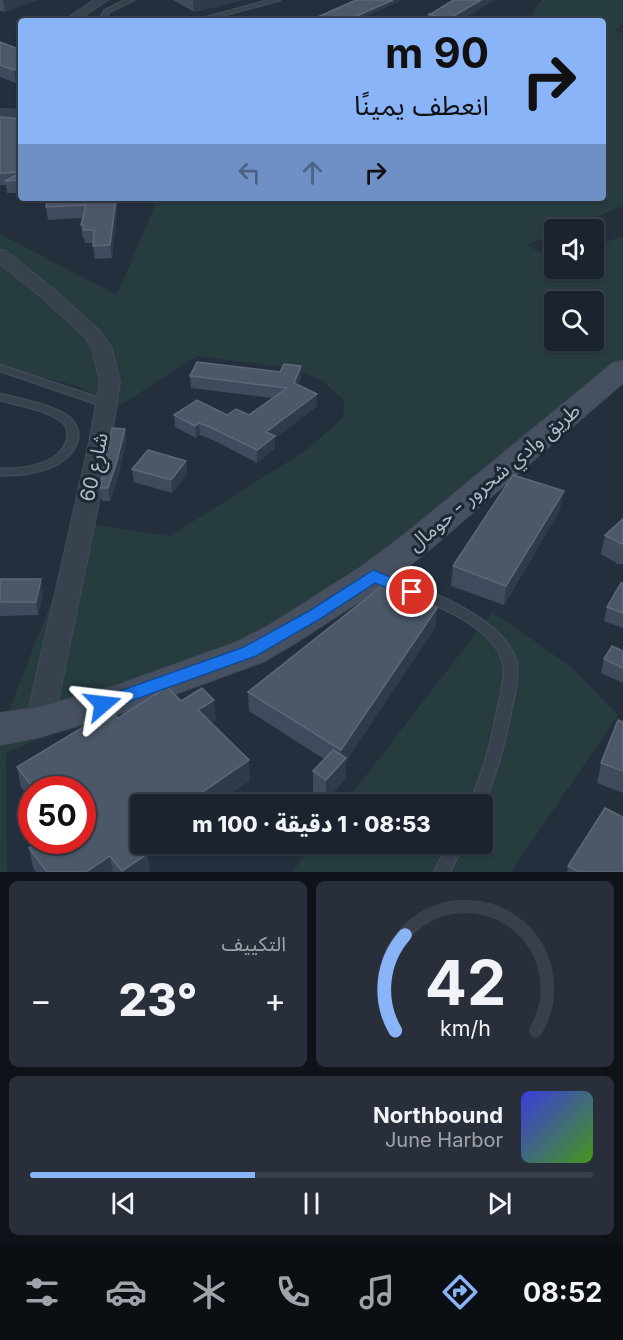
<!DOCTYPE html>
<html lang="ar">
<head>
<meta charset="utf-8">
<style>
  :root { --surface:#1b232e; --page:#282f3a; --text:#f1f3f6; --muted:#a0a4aa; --line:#39404a; --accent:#8ab4f8 }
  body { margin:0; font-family:Inter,"Noto Sans Arabic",sans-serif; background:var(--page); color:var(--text); direction:rtl; height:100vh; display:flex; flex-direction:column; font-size:22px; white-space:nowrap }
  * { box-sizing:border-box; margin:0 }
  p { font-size:20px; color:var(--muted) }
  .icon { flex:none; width:33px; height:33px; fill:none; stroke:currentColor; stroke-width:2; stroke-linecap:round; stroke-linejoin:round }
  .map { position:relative; height:872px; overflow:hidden; direction:ltr }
  .details { display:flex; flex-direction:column; gap:9px; padding:9px; background:#0f1319; flex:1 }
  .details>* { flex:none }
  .top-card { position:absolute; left:18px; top:18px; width:588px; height:183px; border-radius:6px; box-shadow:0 2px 4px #0004,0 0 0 2px var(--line); direction:rtl; background:#8ab4f8; color:#111; overflow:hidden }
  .controls { position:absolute; left:544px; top:219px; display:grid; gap:12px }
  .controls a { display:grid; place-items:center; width:60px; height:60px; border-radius:6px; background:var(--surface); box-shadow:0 2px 4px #0004,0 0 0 2px var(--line); font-size:30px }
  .speed { position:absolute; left:18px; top:776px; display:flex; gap:12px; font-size:30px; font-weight:700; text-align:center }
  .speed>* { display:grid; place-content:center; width:78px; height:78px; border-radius:50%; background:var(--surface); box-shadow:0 2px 4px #0004,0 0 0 2px var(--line); line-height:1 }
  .speed .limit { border:9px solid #d22; background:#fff; color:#111 }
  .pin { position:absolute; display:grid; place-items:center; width:51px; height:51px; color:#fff; margin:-26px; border:3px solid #fff; border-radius:50%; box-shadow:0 2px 6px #0007 }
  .me { position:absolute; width:66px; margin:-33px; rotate:73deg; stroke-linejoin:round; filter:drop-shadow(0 0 4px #0008) }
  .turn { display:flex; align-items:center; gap:21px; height:126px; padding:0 18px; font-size:27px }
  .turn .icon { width:78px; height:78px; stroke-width:2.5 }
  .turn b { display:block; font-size:42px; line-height:51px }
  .lanes { display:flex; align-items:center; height:57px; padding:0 18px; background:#0003; justify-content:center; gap:30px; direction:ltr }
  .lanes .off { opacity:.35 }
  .big { font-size:45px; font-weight:800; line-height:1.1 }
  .details .card { flex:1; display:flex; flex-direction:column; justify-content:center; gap:9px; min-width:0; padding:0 21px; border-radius:9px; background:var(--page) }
  .details .dial { align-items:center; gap:0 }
  .dial svg { height:156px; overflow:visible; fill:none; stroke:var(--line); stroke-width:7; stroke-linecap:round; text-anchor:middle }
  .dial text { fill:var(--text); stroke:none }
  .song { display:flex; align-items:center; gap:18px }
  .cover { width:72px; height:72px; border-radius:9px; background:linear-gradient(135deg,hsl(240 70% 55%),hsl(100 70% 35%)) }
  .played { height:6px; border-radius:3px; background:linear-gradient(90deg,var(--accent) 40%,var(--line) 40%) }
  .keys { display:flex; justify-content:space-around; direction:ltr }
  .heat { display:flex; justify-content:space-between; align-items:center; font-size:33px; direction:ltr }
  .details .tiles { flex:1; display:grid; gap:9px; grid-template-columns:1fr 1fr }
  .card:last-child { grid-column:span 2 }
  .trip { position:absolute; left:130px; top:794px; width:363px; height:60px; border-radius:6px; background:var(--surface); box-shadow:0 2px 4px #0004,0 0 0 2px var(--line); font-weight:800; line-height:60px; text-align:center; direction:rtl }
  .dock { display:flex; height:96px; justify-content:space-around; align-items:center; background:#0b0e12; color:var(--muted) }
  .dock .icon { width:42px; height:42px }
  .dock .active { color:var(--accent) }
  .dock b { font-size:27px; color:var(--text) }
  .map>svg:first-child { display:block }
</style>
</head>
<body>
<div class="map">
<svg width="623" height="872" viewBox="0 0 623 872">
  <rect width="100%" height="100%" fill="#242f3e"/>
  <g fill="#263c3f" fill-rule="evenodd">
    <path d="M542,0h81v24l-8,6 8,4v172l-57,23 -11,1v4l-28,10 11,8 17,3v13h39v-22l29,-10v141l-383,279 -234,97 1,119h-7v-151l6,-3 54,-138 30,-56 80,12 135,-85 38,-33 1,-17 -21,-20 -28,-12 -98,-13 -81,52c-35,-28 -74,-30 -116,-38v-136l117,61 41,-97h445v-177h-73l5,-13zM555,302h39v38h-39z"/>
    <polygon points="492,612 570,666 618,715 511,872 292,872 314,843 483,843 483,804 344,804"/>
  </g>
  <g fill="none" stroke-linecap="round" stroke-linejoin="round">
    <g stroke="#414a57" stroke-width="3">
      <g id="lane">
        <polygon points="126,0 134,0 109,12 105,21 99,21 105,10"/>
        <polygon points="270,0 280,0 203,21 193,21"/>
        <polygon points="454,0 461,0 429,21 422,21"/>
        <polygon points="0,365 111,402 112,404 111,406 103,406 0,371"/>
        <path d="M0,394c20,5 54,11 70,24 6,5 9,13 8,20 -7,32 -52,38 -78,37v-6c21,0 57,-3 66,-26 2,-6 3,-13 -1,-18 -10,-14 -49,-20 -65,-25z"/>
        <path d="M376,573c42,12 127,43 140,88 4,18 -3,38 -6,55 -6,31 -14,60 -27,88h-14c14,-29 22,-60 28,-92 3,-15 9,-33 6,-49 -9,-43 -95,-69 -131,-83l-2,-3 2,-3z"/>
        <polygon points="449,843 464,843 450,872 434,872"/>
      </g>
    </g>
    <g stroke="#414a57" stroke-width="2">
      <g id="street">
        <polygon points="94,0 108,0 77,21 63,21"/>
        <polygon points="0,109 21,110 21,118 0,117"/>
        <polygon points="0,250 6,251 51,287 100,331 112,349 120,382 111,443 54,722 50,730 40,733 30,730 26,722 89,443 100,382 92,349 86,338 39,295 0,264"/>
      </g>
    </g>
    <g stroke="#414a57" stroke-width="2">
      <polygon id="secondary" points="623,361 623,383 429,550 385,585 294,644 263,662 137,708 40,737 0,745 0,713 40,707 118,685 237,642 268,626 361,567 405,534 613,363"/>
    </g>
    <use href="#lane" fill="#38414e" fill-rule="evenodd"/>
    <use href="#street" fill="#38414e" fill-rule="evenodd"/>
    <use href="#secondary" fill="#465061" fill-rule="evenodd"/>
  </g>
  <g fill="#3f4b5c">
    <polygon points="0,0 36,0 5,12 0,11"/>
    <polygon points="173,0 243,0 194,12"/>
    <polygon points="400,1 355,21 320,21 320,16"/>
    <polygon points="428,14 431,14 460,21 427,21"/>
    <polygon points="0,42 21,50 21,81 16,83 0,77"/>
    <polygon points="0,117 21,119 21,193 7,193 6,185 0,185"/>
    <polygon points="116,198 117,210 112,258 95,259 93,243 85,243 84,238 83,238 81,225 83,218 48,220 46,207"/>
    <polygon points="301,366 301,378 298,385 317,394 317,406 275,438 275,448 257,463 213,440 200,435 196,438 175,427 174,415 249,415 273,398 191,388 190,376 280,372"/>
    <polygon points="125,429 126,441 118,477 110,501 102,501 100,488"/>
    <polygon points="186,461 187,474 172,493 134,482 132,469"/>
    <polygon points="560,510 504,605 451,586 453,566"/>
    <polygon points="623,519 623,564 618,564 601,554 605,535"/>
    <polygon points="0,581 43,592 38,615 0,616"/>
    <polygon points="623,583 623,628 604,621 607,607"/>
    <polygon points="437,608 435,628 346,761 346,778 326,800 313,791 313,771 324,759 249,711 248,692"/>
    <polygon points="623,651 623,683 601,673 604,659"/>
    <polygon points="181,701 216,720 211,723 250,780 216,804 141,804 141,843 159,843 146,852 147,854 150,872 36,872 33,868 29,848 82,840 82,789 32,789 32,800 21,787 17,767 83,727 83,723 118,718"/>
    <polygon points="623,722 623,793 597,783 601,763"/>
    <polygon points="568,866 623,872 567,872"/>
  </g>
  <g fill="#2f3b4b">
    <polygon points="3,0 36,0 5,12"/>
    <polygon points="193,0 243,0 194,12"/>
    <polygon points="393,0 400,0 400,1 355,21 345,21"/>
    <polygon points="481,0 495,0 460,21 449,21 449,19"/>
    <polygon points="21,67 21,81 16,83 14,70"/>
    <polygon points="116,198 117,210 112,258 110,245"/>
    <polygon points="301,366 301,378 294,396 294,383"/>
    <polygon points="317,394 317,406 275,438 275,448 257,463 257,450 266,432"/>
    <polygon points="199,423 200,435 196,438 195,426"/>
    <polygon points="125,429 126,441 118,477 110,501 108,488"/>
    <polygon points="186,461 187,474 172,493 171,480"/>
    <polygon points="564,491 560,510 504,605 506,586"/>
    <polygon points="41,579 43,592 38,615 36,602"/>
    <polygon points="437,608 435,628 346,761 346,778 326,800 326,780 341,764 341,750"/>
    <polygon points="214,700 216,720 200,730 198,710"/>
    <polygon points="249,760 250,780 216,804 185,804"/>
    <polygon points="141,834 141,843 159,843 137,858 134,839"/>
    <polygon points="147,854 150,872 123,872 122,871"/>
    <polygon points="110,856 113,872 86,872"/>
  </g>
  <g fill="#4b5868" stroke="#5c6777" stroke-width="1.5">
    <polygon points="356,0 393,0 345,21 336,21 320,16"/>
    <polygon points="454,0 481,0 449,19 428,14 431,14"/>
    <polygon points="0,42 21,50 21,67 14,70 0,65"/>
    <polygon points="0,117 21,119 21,172 0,173"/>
    <polygon points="21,173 21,180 5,181"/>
    <polygon points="47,198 116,198 110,245 93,246 94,230 83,230 84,225 81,225 86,205 46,207"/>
    <polygon points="197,362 280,372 284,364 301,366 294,383 317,394 266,432 275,436 257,450 212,428 199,423 195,426 174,415 197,400 227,415 236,409 249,415 287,388 190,376"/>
    <polygon points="112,428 125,429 116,464 108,488 100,488"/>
    <polygon points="148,450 186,461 171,480 132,469"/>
    <polygon points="513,475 564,491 506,586 453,566"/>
    <polygon points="623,519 623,544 622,544 605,535"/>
    <polygon points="0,579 41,579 36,602 0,602"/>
    <polygon points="387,582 437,608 341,750 248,692"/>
    <polygon points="621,583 623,583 623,613 607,607"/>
    <polygon points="612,646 623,651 623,668 604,659"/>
    <polygon points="167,687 181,701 202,688 214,700 198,710 249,760 185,804 141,804 141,834 134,839 147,854 122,871 110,856 86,872 47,872 29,848 41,840 82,840 82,789 34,789 17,767 85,726 83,723 108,708 118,718"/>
    <polygon points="618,720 623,722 623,771 601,763"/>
    <polygon points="333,750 346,758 326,780 313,771"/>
    <polygon points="605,808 623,817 623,872 579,872 568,866"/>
  </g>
  <polygon fill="#1a73e8" stroke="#114b97" stroke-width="1.5" points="373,570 418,588 420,592 418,596 412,598 375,583 320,619 256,656 103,711 97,709 94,704 97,699 244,647 309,611"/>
  <g text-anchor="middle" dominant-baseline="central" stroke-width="6" stroke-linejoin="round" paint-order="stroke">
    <g font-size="20" fill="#b4bcc9" stroke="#1d2633">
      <text transform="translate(94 467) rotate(-78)">شارع 60</text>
      <text transform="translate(494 477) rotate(-40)">طريق وادي شحرور - حومال</text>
    </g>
  </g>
</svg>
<div class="controls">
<a><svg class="icon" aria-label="sound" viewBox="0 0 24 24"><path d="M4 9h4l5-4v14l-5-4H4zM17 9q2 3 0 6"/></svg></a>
<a><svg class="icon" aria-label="search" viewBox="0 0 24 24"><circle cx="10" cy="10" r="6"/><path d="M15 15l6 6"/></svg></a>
</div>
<div class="speed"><div class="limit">50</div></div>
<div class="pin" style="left:412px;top:592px;background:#d93025"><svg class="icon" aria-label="arrive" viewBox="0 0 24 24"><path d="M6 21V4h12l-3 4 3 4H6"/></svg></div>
<svg class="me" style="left:103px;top:704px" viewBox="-20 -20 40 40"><path d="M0-17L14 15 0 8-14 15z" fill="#1a73e8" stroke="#fff" stroke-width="4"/></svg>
<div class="trip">08:53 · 1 دقيقة · 100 m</div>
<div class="top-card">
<div class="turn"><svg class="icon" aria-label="right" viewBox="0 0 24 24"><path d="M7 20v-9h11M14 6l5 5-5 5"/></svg><div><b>90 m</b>انعطف يمينًا</div></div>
<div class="lanes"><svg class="icon off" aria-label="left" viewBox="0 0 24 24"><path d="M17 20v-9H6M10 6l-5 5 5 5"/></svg><svg class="icon off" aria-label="ahead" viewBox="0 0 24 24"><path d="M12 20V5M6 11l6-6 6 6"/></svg><svg class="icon" aria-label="right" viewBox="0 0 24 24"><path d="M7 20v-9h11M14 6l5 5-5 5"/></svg></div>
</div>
</div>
<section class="details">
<div class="tiles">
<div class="card dial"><svg viewBox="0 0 100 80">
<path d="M14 69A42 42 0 1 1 86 69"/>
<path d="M14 69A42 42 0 0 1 19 20" stroke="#8ab4f8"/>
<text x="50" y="56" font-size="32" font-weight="700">42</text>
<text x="50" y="72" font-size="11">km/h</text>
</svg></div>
<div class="card"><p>التكييف</p>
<div class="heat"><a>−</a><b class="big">23°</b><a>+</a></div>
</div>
<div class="card">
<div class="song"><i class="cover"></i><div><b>Northbound</b><p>June Harbor</p></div></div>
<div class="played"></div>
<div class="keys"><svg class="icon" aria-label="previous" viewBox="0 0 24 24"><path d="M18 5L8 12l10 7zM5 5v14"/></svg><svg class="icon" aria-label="pause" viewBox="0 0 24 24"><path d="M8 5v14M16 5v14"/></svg><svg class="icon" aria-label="next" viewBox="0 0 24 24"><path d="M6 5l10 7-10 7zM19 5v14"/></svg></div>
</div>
</div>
</section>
<nav class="dock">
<b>08:52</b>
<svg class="icon active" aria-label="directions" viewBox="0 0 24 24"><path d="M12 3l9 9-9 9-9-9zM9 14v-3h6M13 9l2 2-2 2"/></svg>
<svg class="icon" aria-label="music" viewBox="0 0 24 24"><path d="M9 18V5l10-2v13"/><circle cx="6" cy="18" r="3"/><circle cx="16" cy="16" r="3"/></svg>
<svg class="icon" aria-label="phone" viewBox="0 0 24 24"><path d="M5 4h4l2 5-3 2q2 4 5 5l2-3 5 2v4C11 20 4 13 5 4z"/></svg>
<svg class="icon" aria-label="climate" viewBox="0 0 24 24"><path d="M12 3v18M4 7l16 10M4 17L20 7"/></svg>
<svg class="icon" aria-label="car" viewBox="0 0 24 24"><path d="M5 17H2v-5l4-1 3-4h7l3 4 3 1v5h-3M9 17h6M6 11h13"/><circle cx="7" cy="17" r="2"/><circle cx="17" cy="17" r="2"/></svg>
<svg class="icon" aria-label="filters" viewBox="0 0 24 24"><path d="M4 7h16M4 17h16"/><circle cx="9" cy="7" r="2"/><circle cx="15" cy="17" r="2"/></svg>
</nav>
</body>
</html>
